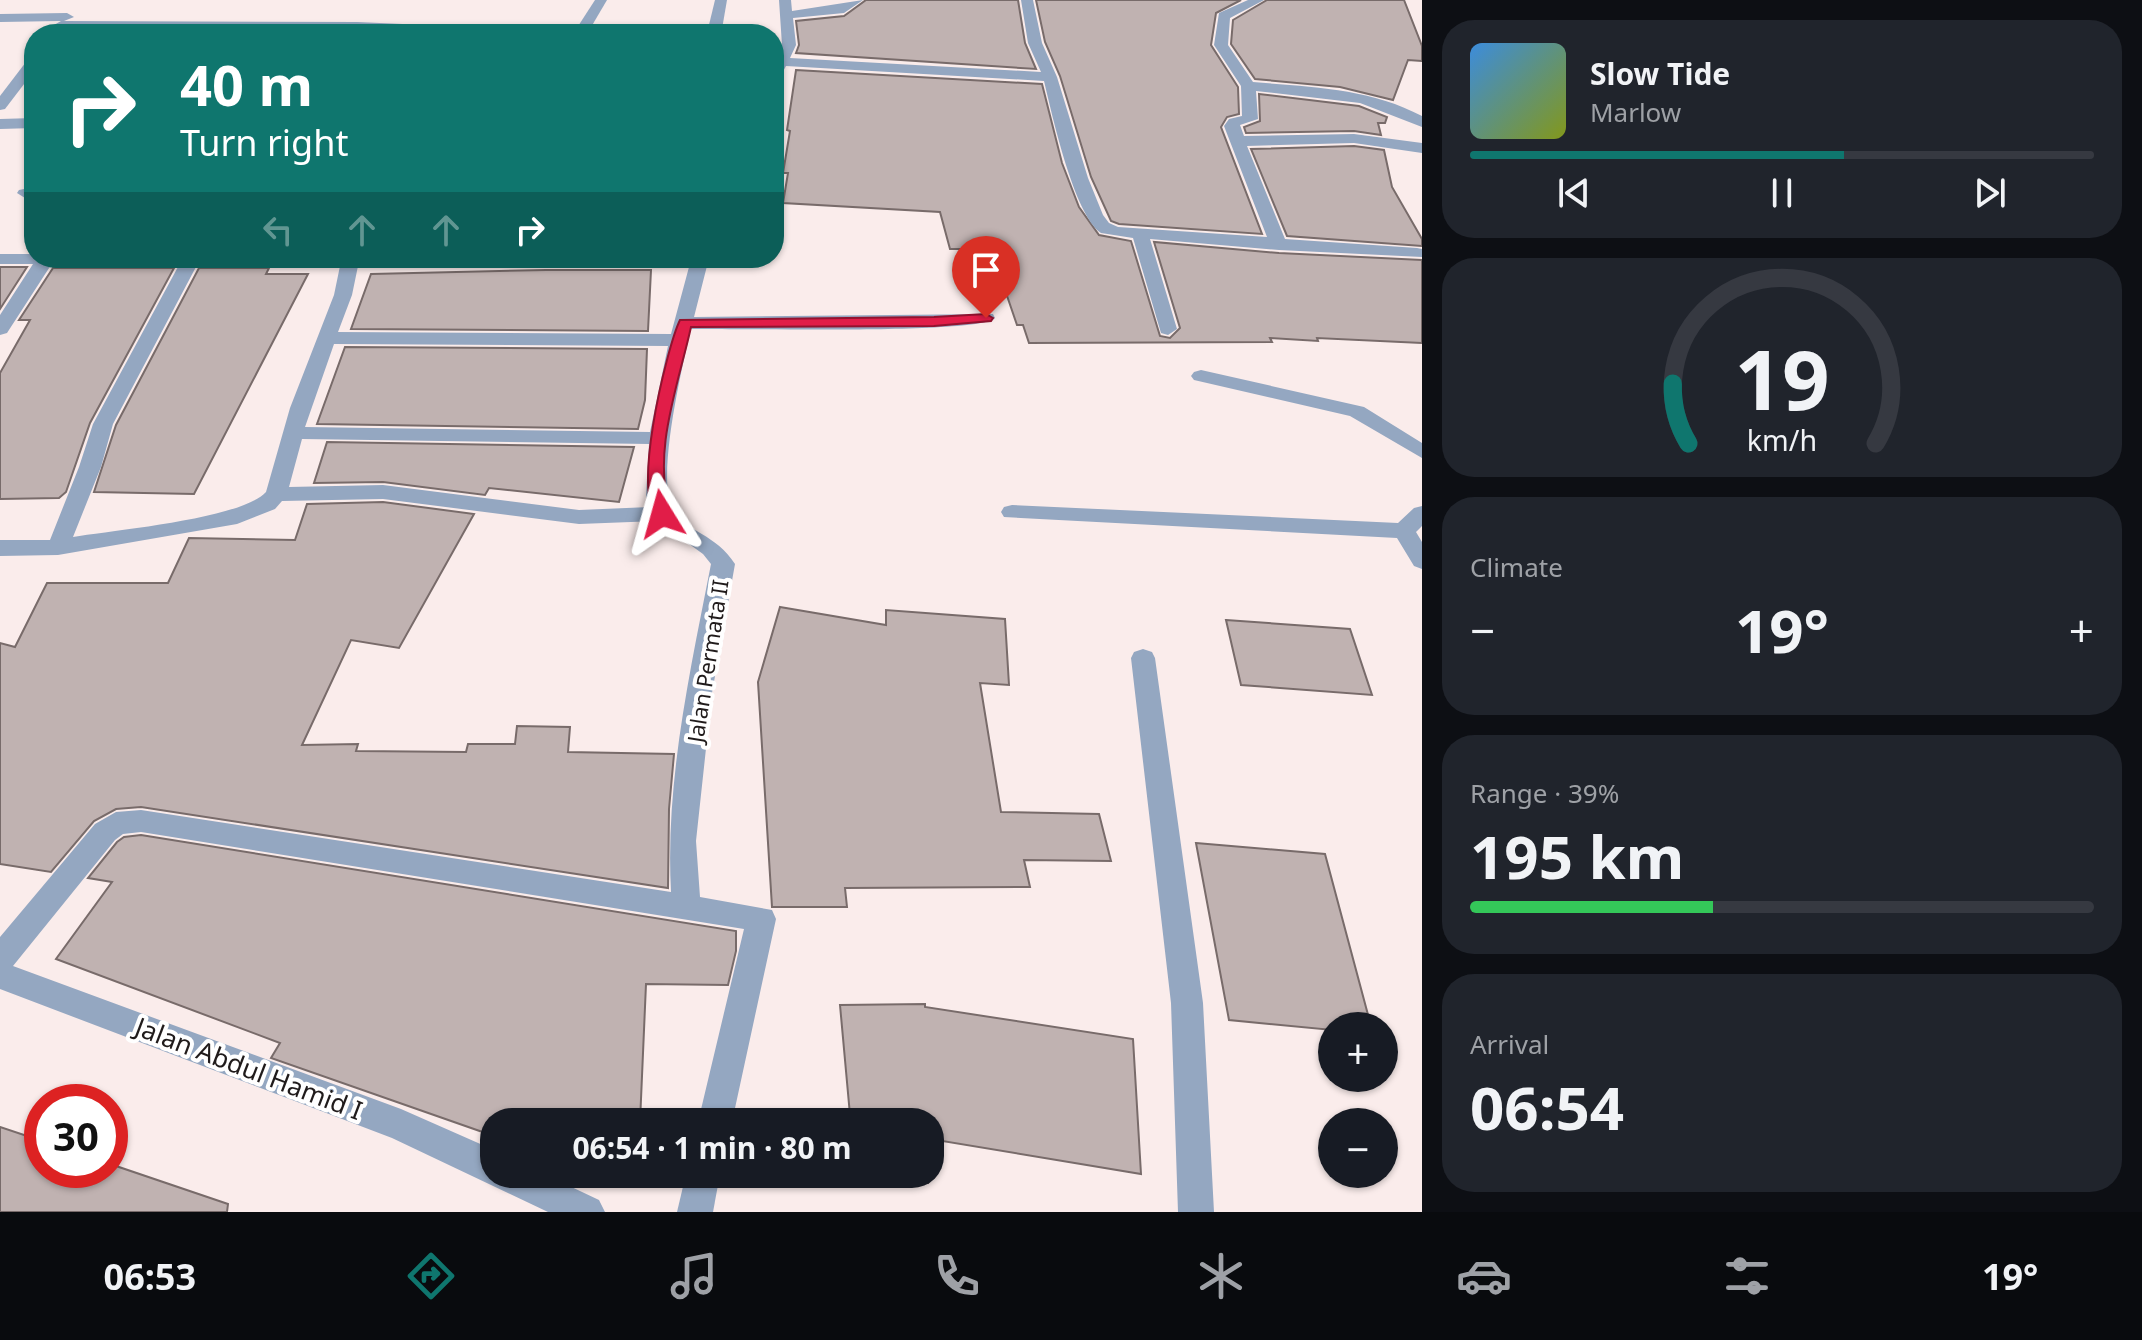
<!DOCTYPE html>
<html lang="en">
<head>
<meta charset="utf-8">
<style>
  :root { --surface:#171b24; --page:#20242c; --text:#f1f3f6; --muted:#9ea1a6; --line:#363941; --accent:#0f766e }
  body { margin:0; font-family:"Noto Sans",sans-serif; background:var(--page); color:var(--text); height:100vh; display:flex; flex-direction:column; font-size:30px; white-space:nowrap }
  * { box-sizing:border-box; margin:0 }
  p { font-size:26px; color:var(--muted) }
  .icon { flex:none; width:44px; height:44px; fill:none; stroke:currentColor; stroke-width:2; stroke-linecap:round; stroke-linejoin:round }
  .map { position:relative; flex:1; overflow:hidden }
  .sheet { display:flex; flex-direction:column; gap:20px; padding:20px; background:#0d0f14; width:720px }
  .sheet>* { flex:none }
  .guide { position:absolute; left:24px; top:24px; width:760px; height:244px; border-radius:32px; box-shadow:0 2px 6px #0004; background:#0f766e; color:#fff; overflow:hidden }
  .buttons { position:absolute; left:1318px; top:1012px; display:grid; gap:16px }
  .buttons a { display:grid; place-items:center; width:80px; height:80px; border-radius:50%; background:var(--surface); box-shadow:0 2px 6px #0004; font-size:40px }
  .speed { position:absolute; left:24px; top:1084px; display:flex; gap:16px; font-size:40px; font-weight:700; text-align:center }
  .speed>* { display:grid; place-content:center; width:104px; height:104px; border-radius:50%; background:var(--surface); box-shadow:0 2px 6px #0004; line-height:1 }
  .speed .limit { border:12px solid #d22; background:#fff; color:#111 }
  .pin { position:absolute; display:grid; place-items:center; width:68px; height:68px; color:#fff; margin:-82px -34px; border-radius:50% 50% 50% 0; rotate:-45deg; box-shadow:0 0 8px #0007 }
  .pin .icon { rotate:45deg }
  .me { position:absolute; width:88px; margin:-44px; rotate:352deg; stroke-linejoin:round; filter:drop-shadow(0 0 6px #0008) }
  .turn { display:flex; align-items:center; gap:28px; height:168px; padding:0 24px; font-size:36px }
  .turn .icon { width:104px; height:104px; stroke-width:2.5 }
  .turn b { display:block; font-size:56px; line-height:68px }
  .lanes { display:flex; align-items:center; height:76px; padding:0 24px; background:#0003; justify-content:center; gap:40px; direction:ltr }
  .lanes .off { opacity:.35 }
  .big { font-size:60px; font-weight:700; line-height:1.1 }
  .sheet .card { flex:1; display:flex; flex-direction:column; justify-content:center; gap:12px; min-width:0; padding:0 28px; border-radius:32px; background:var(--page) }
  .sheet .dial { align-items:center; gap:0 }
  .dial svg { height:208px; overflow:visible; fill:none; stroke:var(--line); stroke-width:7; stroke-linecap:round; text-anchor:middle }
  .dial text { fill:var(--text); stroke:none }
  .song { display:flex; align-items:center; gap:24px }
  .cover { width:96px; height:96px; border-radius:12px; background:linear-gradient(135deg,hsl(210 70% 55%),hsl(70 70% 35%)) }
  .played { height:8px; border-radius:4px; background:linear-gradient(90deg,var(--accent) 60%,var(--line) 60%) }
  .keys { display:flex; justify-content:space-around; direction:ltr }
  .heat { display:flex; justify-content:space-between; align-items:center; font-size:44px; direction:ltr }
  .charge { height:12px; border-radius:6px; background:linear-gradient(90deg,#34c759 39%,var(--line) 0) }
  .trip { position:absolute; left:480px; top:1108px; width:464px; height:80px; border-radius:32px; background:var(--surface); box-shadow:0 2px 6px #0004; font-weight:700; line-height:80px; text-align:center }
  .dock { display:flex; height:128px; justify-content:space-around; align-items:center; background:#090b0e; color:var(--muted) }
  .dock .icon { width:56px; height:56px }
  .dock .on { color:var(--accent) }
  .dock b { font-size:36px; color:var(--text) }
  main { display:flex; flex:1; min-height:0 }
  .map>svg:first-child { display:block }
</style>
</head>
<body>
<main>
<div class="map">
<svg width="1422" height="1212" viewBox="0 0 1422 1212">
  <rect width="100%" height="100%" fill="#faeceb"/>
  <g fill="#c0b2b1" stroke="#786b6a" stroke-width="2">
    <polygon points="866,0 1018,0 1025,43 1036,69 796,53 799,45 796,21 844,16"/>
    <polygon points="1036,0 1241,0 1216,13 1211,45 1238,87 1239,114 1227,117 1221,127 1262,234 1119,224 1111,221 1091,177 1060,76 1045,42"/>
    <polygon points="1267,0 1404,0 1422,46 1422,61 1408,60 1393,100 1340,87 1255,79 1231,44 1233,20"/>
    <polygon points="796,70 1042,84 1062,163 1079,207 1099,235 1131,241 1160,336 1170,338 1180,328 1154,242 1279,253 1422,260 1422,343 1317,338 1318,341 1270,338 1272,342 1029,343 1023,325 1017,325 991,249 950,249 940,212 783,203 788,173 783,173 790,131 787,130"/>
    <polygon points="1259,94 1359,106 1387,117 1385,123 1378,123 1381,135 1354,131 1246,133 1244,127 1260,121"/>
    <polygon points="1354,146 1384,150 1392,187 1422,239 1422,246 1287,236 1251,149"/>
    <polygon points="0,267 27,267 0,309"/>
    <polygon points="53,268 174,268 90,423 66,492 59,498 0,499 0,373 30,320 19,320"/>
    <polygon points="199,268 269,268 266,274 308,274 194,494 94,492 116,425"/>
    <polygon points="546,270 651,270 648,331 351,329 371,274"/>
    <polygon points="345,347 647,349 645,400 638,429 317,424"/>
    <polygon points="327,442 634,447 619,502 489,488 485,495 383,482 314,483"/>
    <polygon points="383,502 474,514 399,648 351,640 302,745 358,744 356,751 466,752 468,744 515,744 517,726 570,727 568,752 674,754 669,809 668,888 141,807 116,809 94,821 51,872 0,864 0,643 15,647 47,583 168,583 189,538 295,540 307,504"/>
    <polygon points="780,607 886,625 886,610 1005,619 1009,685 980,683 1001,812 1099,814 1111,861 1024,860 1030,887 845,888 847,907 772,907 758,682"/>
    <polygon points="1226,620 1350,629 1372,695 1241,685"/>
    <polygon points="141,835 736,931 736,951 728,985 646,984 640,1122 494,1122 494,1136 271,1058 280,1043 56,959 112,882 88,878 117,842 124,837"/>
    <polygon points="1196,843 1325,854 1371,1026 1332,1026 1332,1030 1229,1020"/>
    <polygon points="925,1004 925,1007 1133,1039 1141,1174 930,1139 930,1122 756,1122 756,1117 850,1115 840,1005"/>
    <polygon points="0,1127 42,1141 42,1170 110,1170 110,1164 228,1204 227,1212 0,1212"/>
    <polygon points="758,1174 927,1174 928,1183 759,1187"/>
  </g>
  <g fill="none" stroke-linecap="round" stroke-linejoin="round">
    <g fill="#94a7c1" fill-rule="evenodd">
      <polygon points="595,0 607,0 587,34 573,34"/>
      <polygon points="715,0 727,0 722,29 715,33 708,29"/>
      <path d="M779,0h12l1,11 71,-11 -19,13 -51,5 3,27 -6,13 251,14 -13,-29 -7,-43h12l9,43 15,34 31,101 15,37 6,8 9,4 149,10 -43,-111 5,-7 13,-3 -1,-30 -27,-41 5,-32 29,-13h16l-34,18 -2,27 25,37c57,5 117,6 169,34v11l-62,-24 -104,-12 2,28 -18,6 4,11 110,-2 68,9v10l-68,-10 -107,3 38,93 132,9 5,1v8l-143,-7 -129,-11 27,90 -9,6 -7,-2 -28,-95 -32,-5c-27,-18 -49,-119 -57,-152l-258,-15 -6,11 -6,1v-16l8,-17z"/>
      <polygon points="67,13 74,17 64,21 357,22 540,30 547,34 61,29 54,25 61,21 0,22 0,14"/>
      <polygon points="34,57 34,71 5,109 0,110 0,96 29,58"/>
      <polygon points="34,118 34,128 0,129 0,119"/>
      <polygon points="34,187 34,197 25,198 17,193 19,190"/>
      <path d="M0,254h34v4h675l-15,59 299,-3 2,4c-15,17 -264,10 -304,11 -8,34 -37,154 -17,183 13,20 42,22 61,52l-23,129 -16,148 4,56 72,13 4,9 -44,203h-34l46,-193 -603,-97 -18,2 -8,6 -102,126 388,143 93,41v24h50l55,26 6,12h-57l-156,-74 -392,-149v-52l95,-113 21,-12 25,-2 530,82c-6,-110 19,-220 40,-328l-8,-10 -46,-33 -78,3 -196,-25 -101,2 -7,8 -38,15 -179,31 -58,1v-16h50l29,-73 14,-43 86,-159h-128l-44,68 -7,2v-20l33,-51h-33zM197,265l143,1 -6,29 -44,113 -24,84c-25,27 -152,38 -193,45l28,-70 12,-43zM358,266l331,1 -18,67 -333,-2 14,-37zM334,344l334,2 -18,86 -345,-5zM302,439l347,5 -3,52 4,11 -71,3 -196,-25 -94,2z"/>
      <polygon points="1201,370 1364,407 1422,443 1422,458 1350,416 1194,380 1191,376 1194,372"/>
      <polygon points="1012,505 1398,523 1414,508 1422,506 1422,526 1416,532 1422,542 1422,569 1414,566 1397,538 1004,517 1001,512 1004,507"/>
      <polygon points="1143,649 1152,652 1155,658 1203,1003 1214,1212 1178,1212 1171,1003 1131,658 1134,652"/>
      <polygon points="686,1174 720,1174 713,1212 677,1212"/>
    </g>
  </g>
  <path fill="#e11d48" stroke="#92132f" stroke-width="2" d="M986,314l7,4 -2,3 -57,5 -243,1c-13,59 -40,127 -20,187l-9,5c-35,-10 5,-173 18,-199l254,-3z"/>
  <g text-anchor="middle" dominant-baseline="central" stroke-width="8" stroke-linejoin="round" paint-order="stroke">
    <g font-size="22" fill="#201b1b" stroke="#fff">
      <text transform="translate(707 661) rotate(-81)">Jalan Permata II</text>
    </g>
    <g font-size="26" fill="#201b1b" stroke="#fff">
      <text transform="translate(249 1068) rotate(21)">Jalan Abdul Hamid I</text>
    </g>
  </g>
</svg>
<div class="buttons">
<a>+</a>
<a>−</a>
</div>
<div class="speed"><div class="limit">30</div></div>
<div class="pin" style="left:986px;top:318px;background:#d93025"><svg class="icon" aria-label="arrive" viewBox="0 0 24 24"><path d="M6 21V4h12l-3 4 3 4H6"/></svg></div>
<svg class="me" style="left:662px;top:514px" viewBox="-20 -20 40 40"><path d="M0-17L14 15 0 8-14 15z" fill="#e11d48" stroke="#fff" stroke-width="4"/></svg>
<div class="trip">06:54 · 1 min · 80 m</div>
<div class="guide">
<div class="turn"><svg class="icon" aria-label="right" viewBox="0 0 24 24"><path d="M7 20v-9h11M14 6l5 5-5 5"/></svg><div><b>40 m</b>Turn right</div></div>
<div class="lanes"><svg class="icon off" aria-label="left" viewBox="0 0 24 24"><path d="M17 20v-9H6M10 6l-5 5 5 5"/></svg><svg class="icon off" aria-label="ahead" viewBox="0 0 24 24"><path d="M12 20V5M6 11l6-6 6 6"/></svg><svg class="icon off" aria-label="ahead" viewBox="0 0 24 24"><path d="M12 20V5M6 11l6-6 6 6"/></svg><svg class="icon" aria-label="right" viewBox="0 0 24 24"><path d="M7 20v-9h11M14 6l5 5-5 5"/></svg></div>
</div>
</div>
<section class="sheet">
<div class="card">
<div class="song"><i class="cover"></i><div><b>Slow Tide</b><p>Marlow</p></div></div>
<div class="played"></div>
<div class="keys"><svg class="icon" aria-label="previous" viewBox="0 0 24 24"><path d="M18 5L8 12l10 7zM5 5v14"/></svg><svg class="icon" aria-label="pause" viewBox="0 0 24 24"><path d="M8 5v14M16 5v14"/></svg><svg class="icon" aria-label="next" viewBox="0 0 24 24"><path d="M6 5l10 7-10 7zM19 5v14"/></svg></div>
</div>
<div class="card dial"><svg viewBox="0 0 100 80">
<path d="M14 69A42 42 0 1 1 86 69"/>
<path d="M14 69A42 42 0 0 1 8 46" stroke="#0f766e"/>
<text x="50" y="56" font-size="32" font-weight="700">19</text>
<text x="50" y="72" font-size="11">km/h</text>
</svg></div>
<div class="card"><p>Climate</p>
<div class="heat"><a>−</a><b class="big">19°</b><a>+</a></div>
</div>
<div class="card"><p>Range · 39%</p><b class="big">195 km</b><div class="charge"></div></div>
<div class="card"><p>Arrival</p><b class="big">06:54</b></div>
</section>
</main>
<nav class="dock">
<b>06:53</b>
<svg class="icon on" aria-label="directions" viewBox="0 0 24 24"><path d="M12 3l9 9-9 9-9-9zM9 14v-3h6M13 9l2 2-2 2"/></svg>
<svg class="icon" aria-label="music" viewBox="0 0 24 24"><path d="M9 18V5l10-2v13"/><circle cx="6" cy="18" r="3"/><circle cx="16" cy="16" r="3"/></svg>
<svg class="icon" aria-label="phone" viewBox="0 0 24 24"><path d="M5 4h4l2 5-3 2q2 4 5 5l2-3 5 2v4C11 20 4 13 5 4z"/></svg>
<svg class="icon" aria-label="climate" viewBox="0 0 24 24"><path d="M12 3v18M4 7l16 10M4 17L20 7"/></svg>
<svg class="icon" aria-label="car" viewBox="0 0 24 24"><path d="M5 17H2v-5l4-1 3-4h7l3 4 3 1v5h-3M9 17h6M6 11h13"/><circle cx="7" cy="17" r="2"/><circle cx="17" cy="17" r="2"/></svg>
<svg class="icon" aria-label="filters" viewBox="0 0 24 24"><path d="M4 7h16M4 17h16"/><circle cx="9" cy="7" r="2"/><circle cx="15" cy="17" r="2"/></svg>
<b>19°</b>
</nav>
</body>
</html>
